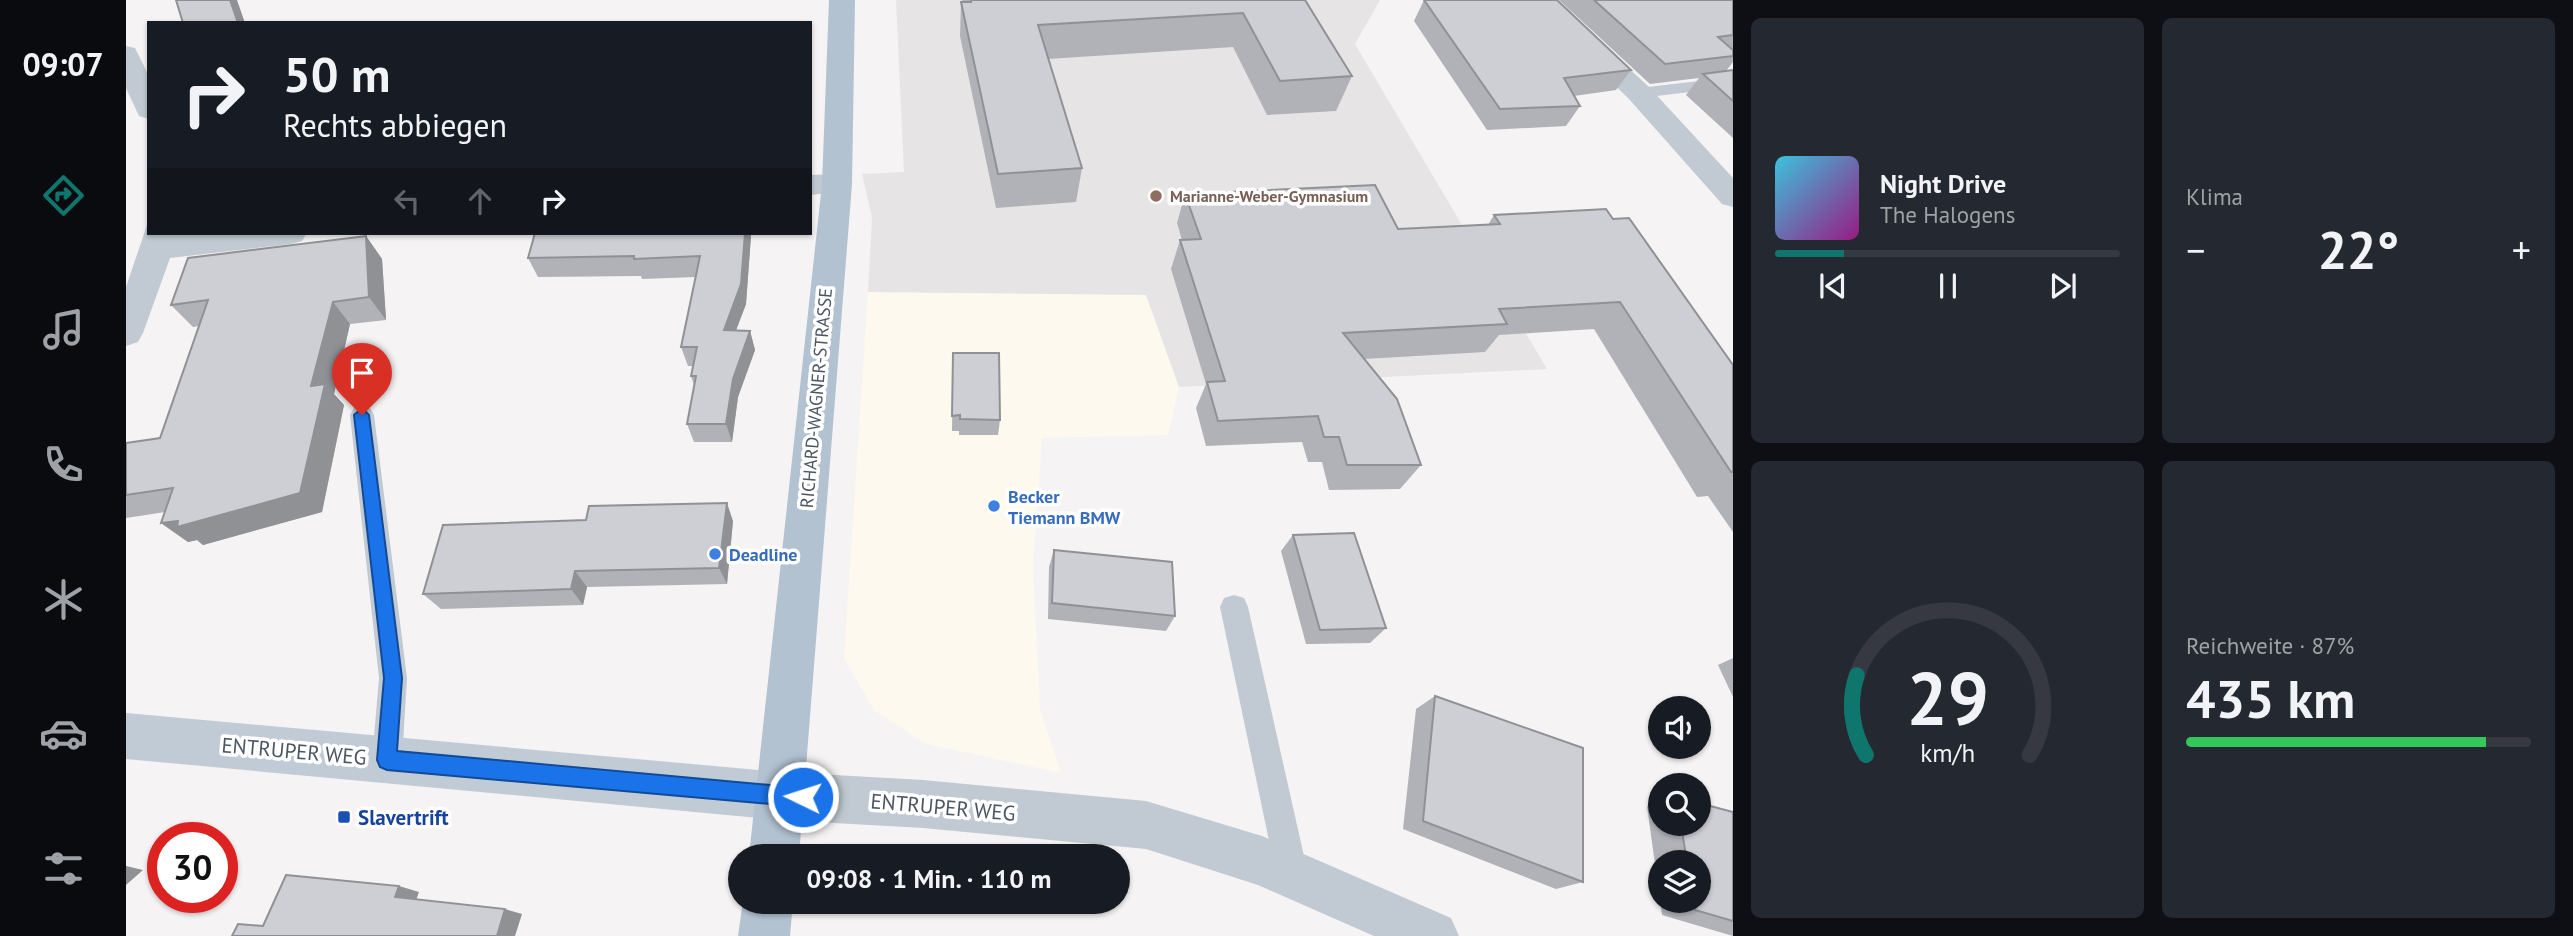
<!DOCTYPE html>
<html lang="de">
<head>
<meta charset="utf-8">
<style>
  :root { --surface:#171b24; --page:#242831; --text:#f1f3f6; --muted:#9ea1a6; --line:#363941; --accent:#0f766e }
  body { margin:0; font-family:"PT Sans",sans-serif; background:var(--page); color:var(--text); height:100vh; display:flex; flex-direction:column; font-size:26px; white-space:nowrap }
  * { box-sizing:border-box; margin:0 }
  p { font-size:23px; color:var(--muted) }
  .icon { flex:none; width:38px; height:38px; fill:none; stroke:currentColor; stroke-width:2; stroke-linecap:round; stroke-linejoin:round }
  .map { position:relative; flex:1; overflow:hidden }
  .panel { display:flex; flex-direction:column; gap:18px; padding:18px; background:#0d0f14; width:840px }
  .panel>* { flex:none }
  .hud { position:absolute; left:21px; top:21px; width:665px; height:214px; border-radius:0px; box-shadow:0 2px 5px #0004; background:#171b24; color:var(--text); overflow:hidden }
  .controls { position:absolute; left:1522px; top:696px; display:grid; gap:14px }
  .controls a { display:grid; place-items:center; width:63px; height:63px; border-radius:50%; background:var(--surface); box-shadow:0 2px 5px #0004; font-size:35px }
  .speed { position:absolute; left:21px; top:822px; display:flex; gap:14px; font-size:35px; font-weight:700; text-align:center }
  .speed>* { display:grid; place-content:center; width:91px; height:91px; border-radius:50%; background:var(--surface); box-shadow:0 2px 5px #0004; line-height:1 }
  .speed .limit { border:10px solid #d22; background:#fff; color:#111 }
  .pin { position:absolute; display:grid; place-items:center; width:60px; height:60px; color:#fff; margin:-72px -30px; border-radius:50% 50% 50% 0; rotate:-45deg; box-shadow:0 0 7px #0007 }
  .pin .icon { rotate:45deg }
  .me { position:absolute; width:77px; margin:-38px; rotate:274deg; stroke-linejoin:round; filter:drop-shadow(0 0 5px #0008) }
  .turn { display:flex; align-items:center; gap:24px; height:147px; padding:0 21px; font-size:32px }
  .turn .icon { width:91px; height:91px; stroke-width:2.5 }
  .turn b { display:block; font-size:49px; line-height:60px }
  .lanes { display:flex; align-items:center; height:66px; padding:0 21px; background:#0003; justify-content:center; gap:35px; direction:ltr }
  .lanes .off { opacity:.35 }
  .big { font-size:52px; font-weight:800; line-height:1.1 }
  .panel .widget { flex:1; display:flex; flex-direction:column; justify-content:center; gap:10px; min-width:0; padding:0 24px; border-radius:10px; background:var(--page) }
  .panel .dial { align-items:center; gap:0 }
  .dial svg { height:182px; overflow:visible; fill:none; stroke:var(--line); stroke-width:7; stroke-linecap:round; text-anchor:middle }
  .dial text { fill:var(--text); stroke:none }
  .song { display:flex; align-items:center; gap:21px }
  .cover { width:84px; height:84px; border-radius:10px; background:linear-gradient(135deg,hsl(190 70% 55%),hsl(310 70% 35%)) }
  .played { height:7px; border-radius:4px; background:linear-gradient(90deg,var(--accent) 20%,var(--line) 20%) }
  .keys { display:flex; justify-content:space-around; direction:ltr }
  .heat { display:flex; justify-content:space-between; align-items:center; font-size:38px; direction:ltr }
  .charge { height:10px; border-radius:5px; background:linear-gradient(90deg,#34c759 87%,var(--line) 0) }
  .panel .tiles { flex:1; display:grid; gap:18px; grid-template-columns:repeat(2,1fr) }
  .trip { position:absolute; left:602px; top:844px; width:402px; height:70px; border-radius:35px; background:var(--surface); box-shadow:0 2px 5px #0004; font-weight:800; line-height:70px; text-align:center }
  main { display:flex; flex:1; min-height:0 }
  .dock { display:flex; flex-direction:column; width:126px; justify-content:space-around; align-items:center; background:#090b0e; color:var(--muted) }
  .dock .icon { width:49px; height:49px }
  .dock .current { color:var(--accent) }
  .dock b { font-size:32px; color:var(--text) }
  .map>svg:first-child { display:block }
</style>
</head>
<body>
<main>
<nav class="dock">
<b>09:07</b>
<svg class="icon current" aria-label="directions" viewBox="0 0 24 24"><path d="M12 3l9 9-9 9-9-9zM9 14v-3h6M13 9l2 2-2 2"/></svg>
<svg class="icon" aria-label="music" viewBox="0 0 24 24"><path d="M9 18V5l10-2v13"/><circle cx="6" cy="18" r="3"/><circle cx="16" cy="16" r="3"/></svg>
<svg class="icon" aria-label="phone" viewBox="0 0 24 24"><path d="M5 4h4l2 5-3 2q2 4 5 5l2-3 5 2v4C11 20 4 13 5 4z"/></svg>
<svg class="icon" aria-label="climate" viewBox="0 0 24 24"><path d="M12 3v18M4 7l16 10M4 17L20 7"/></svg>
<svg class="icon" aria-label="car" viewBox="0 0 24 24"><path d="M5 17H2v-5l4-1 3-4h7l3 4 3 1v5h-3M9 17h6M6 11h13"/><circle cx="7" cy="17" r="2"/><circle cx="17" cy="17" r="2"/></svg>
<svg class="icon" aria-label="filters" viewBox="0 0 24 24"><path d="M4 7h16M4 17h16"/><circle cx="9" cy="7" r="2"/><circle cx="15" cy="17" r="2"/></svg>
</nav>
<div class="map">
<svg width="1607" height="936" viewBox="0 0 1607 936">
  <rect width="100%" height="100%" fill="#f5f3f3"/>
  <polygon fill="#fdf9ef" points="742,292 1021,295 1053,387 1042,435 916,438 907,567 914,709 935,773 800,744 748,710 718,658"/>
  <polygon fill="#e6e4e5" points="770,0 1254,0 1229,44 1421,369 1053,387 1020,295 742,292 746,218 736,174 778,172"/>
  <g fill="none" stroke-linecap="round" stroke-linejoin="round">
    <g fill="#c1cad2" fill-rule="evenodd">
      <polygon points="1607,77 1607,87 1513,98 1504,93 1513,88"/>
      <polygon points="236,406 244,408 248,415 281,678 276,760 272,771 261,775 250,771 246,760 253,678 224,415 228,408"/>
      <polygon points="1108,595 1118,598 1122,607 1182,874 1177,885 1166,890 1155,885 1150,874 1094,607 1098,598"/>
    </g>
    <g fill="#c1cad2" fill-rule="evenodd">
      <polygon points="1401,0 1429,0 1523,87 1607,178 1607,207 1596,204 1503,99"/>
      <polygon points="0,46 9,48 23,76 23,119 13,116 0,88"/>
      <polygon points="711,174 722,177 726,184 722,191 684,195 684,175"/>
      <polygon points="21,225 23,233 181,233 176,241 165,244 44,258 17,333 12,342 0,346 0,287"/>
      <polygon points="655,772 797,780 1020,801 1136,836 1325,918 1333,936 1248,936 1132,885 1020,849 797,828 655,820 638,813 631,796 638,779"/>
    </g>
    <polygon fill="#c1cbd6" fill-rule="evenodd" points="0,713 655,772 672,779 679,796 672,813 655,820 0,759"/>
    <g fill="#b3c2d1" fill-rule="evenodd">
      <polygon points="703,0 729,0 726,184 673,856 623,856 696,184"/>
      <polygon points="617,901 667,901 664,936 612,936"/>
    </g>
  </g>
  <g fill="#b0b2b7" fill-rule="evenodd">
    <polygon points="836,0 1179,0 1226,76 1210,111 1141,115 1107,47 922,59 956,168 950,202 870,208 834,36 835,2 836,2"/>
    <polygon points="1298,0 1505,70 1490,90 1448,96 1454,106 1440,126 1361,130 1288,21"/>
    <polygon points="1433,0 1607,0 1607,62 1600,71 1607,70 1607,138 1560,95 1573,78 1524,84"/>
    <polygon points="1059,194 1272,229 1362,225 1368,215 1487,219 1607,365 1607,532 1582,496 1571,497 1468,329 1373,335 1359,352 1238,359 1295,465 1274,489 1203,490 1196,462 1182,462 1176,442 1080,446 1070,408 1080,384 1045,269 1054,240 1056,240 1051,223"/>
    <polygon points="240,236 256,259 260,320 224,324 208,394 218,405 196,512 77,545 71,540 62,542 35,523 39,512 0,518 0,443 34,438 73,326 67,327 45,305"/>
    <polygon points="625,236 620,304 610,330 624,331 629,350 612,397 606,442 568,442 561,424 568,385 565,376 567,366 562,366 555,347 570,277 516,279 515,276 412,277 402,258"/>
    <polygon points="827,353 874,420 872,435 833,435 833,431 826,431"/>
    <polygon points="607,521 601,584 461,587 457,605 315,609 297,594"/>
    <polygon points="1167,535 1260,628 1244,643 1180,644 1155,551"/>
    <polygon points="928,550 1049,616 1040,631 922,619 923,567"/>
    <polygon points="1607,658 1607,697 1592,665"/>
    <polygon points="1309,696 1457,882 1430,889 1277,829 1290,709"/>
    <path d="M1535,802v22h38l34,-12v124l-71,-21 -15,-109zM1535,863h38v38h-38z"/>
  </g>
  <g fill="#909195">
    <polygon points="104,0 111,0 119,23 112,23"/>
    <polygon points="619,233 624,233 625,236 620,304 603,349 598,330"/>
    <polygon points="240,236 256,259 260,320 243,297"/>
    <polygon points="207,302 224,324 208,394 218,405 196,512 77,545 71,540 62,542 35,523 52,521 185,386"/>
    <polygon points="624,331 629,350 612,397 606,442 600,424 607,379"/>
    <polygon points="601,503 607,521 601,584 593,568"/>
    <polygon points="449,571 461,587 457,605 445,589"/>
    <polygon points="0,866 17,870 0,885"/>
    <polygon points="273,886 293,892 289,903 269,897"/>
    <polygon points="379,909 396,914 389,936 371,936"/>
  </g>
  <g fill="#cdcfd5" stroke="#909195" stroke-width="2">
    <polygon points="50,0 104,0 112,23 57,23"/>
    <polygon points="845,0 1179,0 1226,76 1154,81 1117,13 912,25 956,168 872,174 835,2 845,2"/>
    <polygon points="1298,0 1431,0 1505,70 1438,78 1454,106 1374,109"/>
    <polygon points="1468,0 1607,0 1607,35 1592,37 1607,50 1607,56 1539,64"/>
    <polygon points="1607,70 1607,101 1577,74"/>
    <polygon points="1249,185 1272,229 1374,224 1368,215 1480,209 1487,219 1503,218 1607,365 1607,472 1605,472 1494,302 1373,309 1381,324 1217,333 1271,399 1295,465 1221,465 1213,437 1198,437 1192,416 1092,421 1081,382 1099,381 1054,240 1075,239 1059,194"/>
    <polygon points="409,233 619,233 615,284 598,330 624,331 607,379 600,424 561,424 570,376 565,376 571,347 555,347 574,256 508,259 508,256 402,258"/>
    <polygon points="240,236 243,297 207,302 185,386 199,384 174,493 51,527 52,521 35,523 47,488 0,495 0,443 34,438 82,300 45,305 62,258"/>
    <polygon points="827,353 873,353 874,420 834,419 834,415 826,416"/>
    <polygon points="601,503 593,568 449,571 445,589 297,594 317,525 460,520 463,506"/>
    <polygon points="1228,533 1260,628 1194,630 1167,535"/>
    <polygon points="928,550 1046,562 1049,616 926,603"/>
    <polygon points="1309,696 1457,748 1457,882 1297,821"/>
    <polygon points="1573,803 1607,812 1607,921 1569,910 1567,901 1573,901 1573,863 1561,863 1555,824 1573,824"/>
    <polygon points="160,875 273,886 269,897 379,909 371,936 106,936 112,924 137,926"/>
  </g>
  <polygon fill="#1a73e8" stroke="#114b97" stroke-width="2" points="236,408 243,415 276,678 271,751 677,788 684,790 687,797 684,804 677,807 261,770 254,767 251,760 258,678 228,415"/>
  <circle fill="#8d6e63" stroke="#fff" stroke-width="2.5" cx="1030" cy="196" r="7"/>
  <g fill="#3f7fe0" stroke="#fff" stroke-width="2.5">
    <circle cx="868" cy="506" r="7"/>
    <circle cx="589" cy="554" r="7"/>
  </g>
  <rect fill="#1a4fb4" stroke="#fff" stroke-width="2.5" x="211" y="810" width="14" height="14" rx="3.5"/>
  <g text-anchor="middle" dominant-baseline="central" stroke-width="7" stroke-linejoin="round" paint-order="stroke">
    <g font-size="16" font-weight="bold" fill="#785e54" stroke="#fff" text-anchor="start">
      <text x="1044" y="196">Marianne-Weber-Gymnasium</text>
    </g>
    <g font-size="18" fill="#4a5661" stroke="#fff">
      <text transform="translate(690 398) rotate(-85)">RICHARD-WAGNER-STRASSE</text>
    </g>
    <g font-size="18" font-weight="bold" fill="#366cbe" stroke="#fff" text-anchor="start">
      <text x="882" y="496">Becker<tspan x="882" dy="21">Tiemann BMW</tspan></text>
      <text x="603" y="554">Deadline</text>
    </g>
    <g font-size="21" fill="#4a5661" stroke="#fff">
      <text transform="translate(168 751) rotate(5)">ENTRUPER WEG</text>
      <text transform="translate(817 807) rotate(5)">ENTRUPER WEG</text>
    </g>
    <g font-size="21" font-weight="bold" fill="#164399" stroke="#fff" text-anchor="start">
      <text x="232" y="817">Slavertrift</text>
    </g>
  </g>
</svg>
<div class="controls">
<a><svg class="icon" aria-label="sound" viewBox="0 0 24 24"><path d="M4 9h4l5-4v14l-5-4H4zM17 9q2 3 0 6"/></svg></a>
<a><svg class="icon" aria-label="search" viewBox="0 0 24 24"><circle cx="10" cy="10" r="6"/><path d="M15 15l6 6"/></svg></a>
<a><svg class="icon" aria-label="layers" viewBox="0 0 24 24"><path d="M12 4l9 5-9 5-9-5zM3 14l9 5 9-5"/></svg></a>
</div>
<div class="speed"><div class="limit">30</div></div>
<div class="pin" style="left:236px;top:415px;background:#d93025"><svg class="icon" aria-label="arrive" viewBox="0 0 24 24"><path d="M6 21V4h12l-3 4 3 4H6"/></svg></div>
<svg class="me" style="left:677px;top:797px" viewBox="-20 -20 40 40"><circle r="17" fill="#1a73e8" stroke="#fff" stroke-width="3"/><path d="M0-11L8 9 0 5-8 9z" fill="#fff"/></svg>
<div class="trip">09:08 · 1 Min. · 110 m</div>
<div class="hud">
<div class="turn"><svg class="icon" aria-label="right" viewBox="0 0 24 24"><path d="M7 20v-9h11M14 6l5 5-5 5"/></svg><div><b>50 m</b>Rechts abbiegen</div></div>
<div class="lanes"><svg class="icon off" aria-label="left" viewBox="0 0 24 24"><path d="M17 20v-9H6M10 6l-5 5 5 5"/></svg><svg class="icon off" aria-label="ahead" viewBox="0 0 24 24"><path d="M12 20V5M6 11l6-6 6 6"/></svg><svg class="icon" aria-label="right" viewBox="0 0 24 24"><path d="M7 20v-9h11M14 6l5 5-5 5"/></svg></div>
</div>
</div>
<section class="panel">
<div class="tiles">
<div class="widget">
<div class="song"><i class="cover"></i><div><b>Night Drive</b><p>The Halogens</p></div></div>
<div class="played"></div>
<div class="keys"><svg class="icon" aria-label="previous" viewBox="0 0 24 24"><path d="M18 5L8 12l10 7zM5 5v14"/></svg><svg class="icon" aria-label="pause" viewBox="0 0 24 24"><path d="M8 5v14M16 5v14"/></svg><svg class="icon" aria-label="next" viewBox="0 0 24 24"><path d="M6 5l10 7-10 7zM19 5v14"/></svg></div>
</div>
<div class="widget"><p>Klima</p>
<div class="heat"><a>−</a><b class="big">22°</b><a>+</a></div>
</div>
<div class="widget dial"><svg viewBox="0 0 100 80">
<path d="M14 69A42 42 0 1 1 86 69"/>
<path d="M14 69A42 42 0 0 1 10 34" stroke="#0f766e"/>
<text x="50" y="56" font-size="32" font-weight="700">29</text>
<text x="50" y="72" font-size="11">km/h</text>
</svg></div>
<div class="widget"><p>Reichweite · 87%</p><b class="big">435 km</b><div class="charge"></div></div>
</div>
</section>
</main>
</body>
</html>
